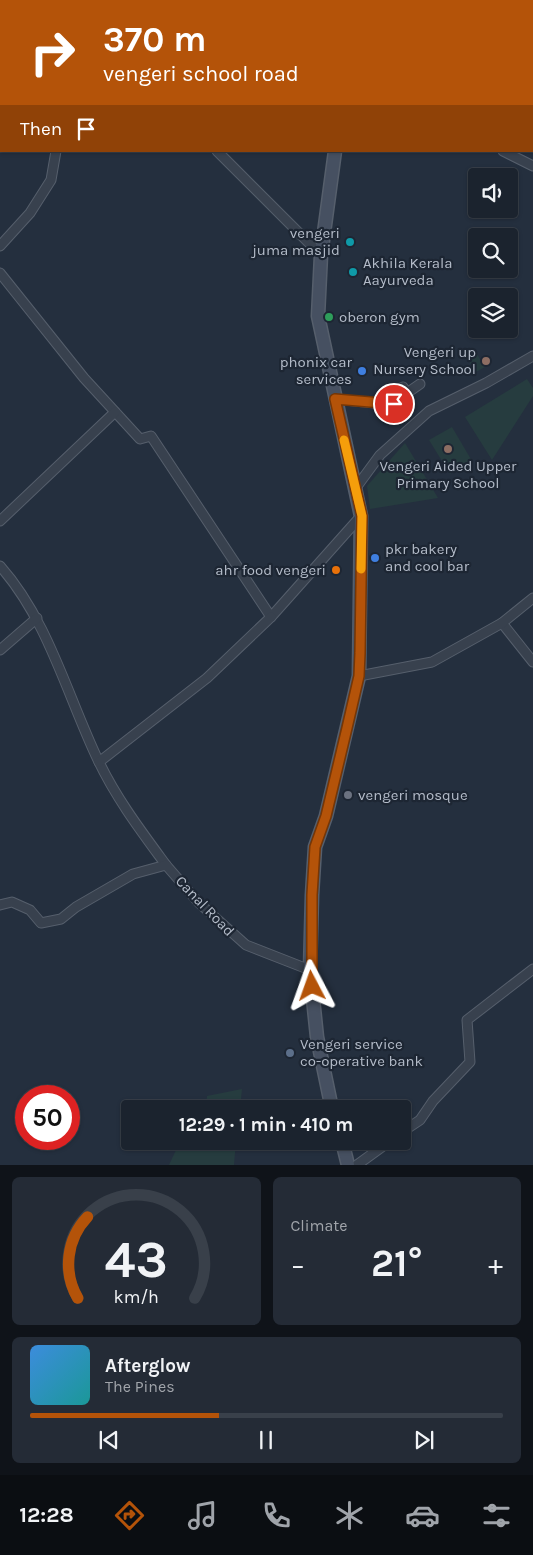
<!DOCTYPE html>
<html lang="en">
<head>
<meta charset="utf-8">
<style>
  :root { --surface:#1b232e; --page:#242b36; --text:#f1f3f6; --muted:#a0a4aa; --line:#39404a; --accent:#b45309 }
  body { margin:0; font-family:Karla,sans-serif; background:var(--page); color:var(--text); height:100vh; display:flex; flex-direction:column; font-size:19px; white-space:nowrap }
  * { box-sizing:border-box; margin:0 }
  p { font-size:16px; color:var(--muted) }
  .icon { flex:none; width:28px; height:28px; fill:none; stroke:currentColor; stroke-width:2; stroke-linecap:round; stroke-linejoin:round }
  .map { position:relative; height:1165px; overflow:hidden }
  .details { display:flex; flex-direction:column; gap:12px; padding:12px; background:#0f1319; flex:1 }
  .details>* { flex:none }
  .hud { position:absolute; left:0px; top:0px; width:534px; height:152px; box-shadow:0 1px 4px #0004,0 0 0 1px var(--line); background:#b45309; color:#fff; overflow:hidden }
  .tools { position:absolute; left:468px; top:168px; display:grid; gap:10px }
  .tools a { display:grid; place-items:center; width:50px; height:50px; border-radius:5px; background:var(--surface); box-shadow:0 1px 4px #0004,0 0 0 1px var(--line); font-size:25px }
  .speed { position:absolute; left:15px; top:1085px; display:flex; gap:10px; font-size:25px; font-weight:700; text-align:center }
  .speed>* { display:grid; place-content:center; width:65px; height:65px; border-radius:50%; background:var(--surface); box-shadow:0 1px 4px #0004,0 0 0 1px var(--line); line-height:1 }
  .speed .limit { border:8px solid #d22; background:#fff; color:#111 }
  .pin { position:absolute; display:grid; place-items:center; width:42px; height:42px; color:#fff; margin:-21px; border:2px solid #fff; border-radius:50%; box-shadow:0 1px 5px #0007 }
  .me { position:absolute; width:55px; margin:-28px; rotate:356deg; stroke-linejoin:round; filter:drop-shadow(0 0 4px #0008) }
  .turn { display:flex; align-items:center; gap:18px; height:105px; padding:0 20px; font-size:22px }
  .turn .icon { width:65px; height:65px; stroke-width:2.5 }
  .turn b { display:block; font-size:35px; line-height:42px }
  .then { display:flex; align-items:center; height:48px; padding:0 20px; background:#0003; gap:10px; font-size:19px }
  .big { font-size:38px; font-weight:700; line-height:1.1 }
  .details .tile { flex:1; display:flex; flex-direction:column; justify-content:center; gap:8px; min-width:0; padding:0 18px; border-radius:8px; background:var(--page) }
  .details .dial { align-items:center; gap:0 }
  .dial svg { height:130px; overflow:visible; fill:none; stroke:var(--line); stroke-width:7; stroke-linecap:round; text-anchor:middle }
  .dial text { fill:var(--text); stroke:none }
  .song { display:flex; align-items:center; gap:15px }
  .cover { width:60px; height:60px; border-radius:8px; background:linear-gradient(135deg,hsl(210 70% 55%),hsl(180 70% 35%)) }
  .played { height:5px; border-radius:2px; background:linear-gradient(90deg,var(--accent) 40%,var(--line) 40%) }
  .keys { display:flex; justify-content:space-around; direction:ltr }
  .heat { display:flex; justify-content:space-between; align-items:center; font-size:28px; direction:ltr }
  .details .tiles { flex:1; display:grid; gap:12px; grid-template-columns:1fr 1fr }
  .tile:last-child { grid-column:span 2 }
  .trip { position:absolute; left:121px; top:1100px; width:290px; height:50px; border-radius:5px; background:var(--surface); box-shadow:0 1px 4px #0004,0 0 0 1px var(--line); font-weight:700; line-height:50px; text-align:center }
  .dock { display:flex; height:80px; justify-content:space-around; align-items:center; background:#0b0e12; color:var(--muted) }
  .dock .icon { width:35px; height:35px }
  .dock .on { color:var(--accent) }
  .dock b { font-size:22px; color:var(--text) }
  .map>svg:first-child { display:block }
</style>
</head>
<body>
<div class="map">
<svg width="533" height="1165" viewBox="0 0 533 1165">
  <rect width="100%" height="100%" fill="#242f3e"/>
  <g fill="#263c3f">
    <polygon points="475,351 485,367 476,372 466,357"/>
    <polygon points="527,379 533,388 533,396 492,460 465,417"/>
    <polygon points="452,427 472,461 450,474 429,440"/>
    <polygon points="405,443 438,498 370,509 367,486"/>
    <polygon points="242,1089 240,1109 206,1109 207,1096"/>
    <polygon points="206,1141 236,1141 234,1165 169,1165 176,1150 206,1148"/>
  </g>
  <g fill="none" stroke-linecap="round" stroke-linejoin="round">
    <g stroke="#565f6c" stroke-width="11">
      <g id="minor">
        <polyline points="195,1 197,0"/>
        <polyline points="217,151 321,255"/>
        <polyline points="503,151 533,166"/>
        <polyline points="0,246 30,213 51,180 56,151"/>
        <polyline points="0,273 84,378 140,439 151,436 271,617 361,516"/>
        <polyline points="335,399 394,405 390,394 403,387 407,393 420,384"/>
        <polyline points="355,489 380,455 429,411 486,383 533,356"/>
        <polyline points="0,521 115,412"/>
        <path d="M0,566c48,54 67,129 98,194 18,38 43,71 68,105"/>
        <polyline points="502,623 533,662"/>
        <polyline points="0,650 37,618"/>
        <polyline points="359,676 432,662 502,623 533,598"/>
        <polyline points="99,762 207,678 271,617"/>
        <polyline points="0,905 12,902 30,910 41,923 61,919 76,907 133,874 166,865 199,903 246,945 310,970"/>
        <polyline points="402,1132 420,1120 433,1101 470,1062 467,1020 533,969"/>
        <polyline points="357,1165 390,1141"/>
      </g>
    </g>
    <g stroke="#565f6c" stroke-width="15">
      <g id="secondary">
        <polyline points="372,1 373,0"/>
        <polyline points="332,1109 317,1037 310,970 312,895 315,847 326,816 359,676 361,516 318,316 321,255 335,151"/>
        <polyline points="342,1141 348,1165"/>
      </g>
    </g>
    <polyline stroke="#44595c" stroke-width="2" stroke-dasharray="4 4" stroke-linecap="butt" points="167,0 168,1"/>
    <use href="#minor" stroke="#38414e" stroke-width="9"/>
    <use href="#secondary" stroke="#465061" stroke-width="12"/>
  </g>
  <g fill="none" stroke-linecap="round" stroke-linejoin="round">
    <g stroke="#753606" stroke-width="12">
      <polyline id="route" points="312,986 312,895 315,847 326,816 347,728 359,676 360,653 362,516 335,399 394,404"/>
    </g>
    <use href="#route" stroke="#b45309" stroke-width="9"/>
    <polyline stroke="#f59e0b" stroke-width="9" points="344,440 362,516 361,569"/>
  </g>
  <g fill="#0f9aa8" stroke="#1d2633" stroke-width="2">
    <circle cx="350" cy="242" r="5"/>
    <circle cx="353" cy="272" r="5"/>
  </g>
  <circle fill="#2e9e5b" stroke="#1d2633" stroke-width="2" cx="329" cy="317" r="5"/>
  <g fill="#8d6e63" stroke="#1d2633" stroke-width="2">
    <circle cx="486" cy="361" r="5"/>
    <circle cx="448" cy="449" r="5"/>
  </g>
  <g fill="#3f7fe0" stroke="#1d2633" stroke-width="2">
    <circle cx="362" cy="371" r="5"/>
    <circle cx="375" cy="558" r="5"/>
  </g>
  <circle fill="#e8710a" stroke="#1d2633" stroke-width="2" cx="336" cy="570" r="5"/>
  <circle fill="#6b7280" stroke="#1d2633" stroke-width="2" cx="348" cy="795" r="5"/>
  <circle fill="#5c6f8a" stroke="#1d2633" stroke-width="2" cx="290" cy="1053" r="5"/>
  <g text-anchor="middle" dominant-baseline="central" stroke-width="4.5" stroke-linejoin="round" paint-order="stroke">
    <g font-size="15" fill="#b4bcc9" stroke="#1d2633" text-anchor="start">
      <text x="340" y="233" text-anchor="end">vengeri<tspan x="340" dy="17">juma masjid</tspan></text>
      <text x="363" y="263">Akhila Kerala<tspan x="363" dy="17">Aayurveda</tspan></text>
      <text x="339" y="317">oberon gym</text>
      <text x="476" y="352" text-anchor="end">Vengeri up<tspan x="476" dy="17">Nursery School</tspan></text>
      <text x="352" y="362" text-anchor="end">phonix car<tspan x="352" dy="17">services</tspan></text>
      <text x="448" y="466" text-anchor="middle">Vengeri Aided Upper<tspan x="448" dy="17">Primary School</tspan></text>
      <text x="385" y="549">pkr bakery<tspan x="385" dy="17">and cool bar</tspan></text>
      <text x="326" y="570" text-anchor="end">ahr food vengeri</text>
      <text x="358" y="795">vengeri mosque</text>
      <text x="300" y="1044">Vengeri service<tspan x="300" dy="17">co-operative bank</tspan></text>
    </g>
    <g font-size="15" fill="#b4bcc9" stroke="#1d2633">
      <text transform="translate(205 906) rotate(46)">Canal Road</text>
    </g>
  </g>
</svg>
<div class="tools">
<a><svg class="icon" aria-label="sound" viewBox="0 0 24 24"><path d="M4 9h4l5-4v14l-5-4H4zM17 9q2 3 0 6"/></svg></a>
<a><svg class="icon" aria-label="search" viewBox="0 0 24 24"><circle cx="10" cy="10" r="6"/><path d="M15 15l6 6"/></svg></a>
<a><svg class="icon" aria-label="layers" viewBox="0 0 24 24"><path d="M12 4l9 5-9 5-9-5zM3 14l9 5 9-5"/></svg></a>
</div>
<div class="speed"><div class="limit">50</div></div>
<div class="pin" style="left:394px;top:404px;background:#d93025"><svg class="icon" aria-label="arrive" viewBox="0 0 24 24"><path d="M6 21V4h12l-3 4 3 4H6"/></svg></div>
<svg class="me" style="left:312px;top:986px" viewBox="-20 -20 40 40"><path d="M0-17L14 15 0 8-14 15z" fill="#b45309" stroke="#fff" stroke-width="4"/></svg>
<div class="trip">12:29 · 1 min · 410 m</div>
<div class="hud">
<div class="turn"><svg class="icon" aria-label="right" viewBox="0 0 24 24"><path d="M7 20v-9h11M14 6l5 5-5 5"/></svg><div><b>370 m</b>vengeri school road</div></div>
<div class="then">Then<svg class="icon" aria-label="arrive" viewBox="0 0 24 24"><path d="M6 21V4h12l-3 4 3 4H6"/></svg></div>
</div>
</div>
<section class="details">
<div class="tiles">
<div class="tile dial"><svg viewBox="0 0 100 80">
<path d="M14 69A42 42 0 1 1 86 69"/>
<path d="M14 69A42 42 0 0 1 20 19" stroke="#b45309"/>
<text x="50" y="56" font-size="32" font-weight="700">43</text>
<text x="50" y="72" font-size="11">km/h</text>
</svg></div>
<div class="tile"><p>Climate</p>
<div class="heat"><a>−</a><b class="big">21°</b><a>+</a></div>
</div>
<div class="tile">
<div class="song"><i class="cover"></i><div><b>Afterglow</b><p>The Pines</p></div></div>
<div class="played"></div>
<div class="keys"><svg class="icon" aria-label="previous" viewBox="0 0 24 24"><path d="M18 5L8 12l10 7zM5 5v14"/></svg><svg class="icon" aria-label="pause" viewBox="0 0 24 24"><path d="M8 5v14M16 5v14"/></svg><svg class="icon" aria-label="next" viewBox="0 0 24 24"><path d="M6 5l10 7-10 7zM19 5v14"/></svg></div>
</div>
</div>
</section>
<nav class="dock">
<b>12:28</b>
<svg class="icon on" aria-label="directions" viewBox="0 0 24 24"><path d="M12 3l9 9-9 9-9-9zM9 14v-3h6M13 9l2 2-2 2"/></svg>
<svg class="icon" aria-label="music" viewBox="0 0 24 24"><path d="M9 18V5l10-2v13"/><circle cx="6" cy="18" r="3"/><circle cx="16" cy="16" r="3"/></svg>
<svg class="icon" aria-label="phone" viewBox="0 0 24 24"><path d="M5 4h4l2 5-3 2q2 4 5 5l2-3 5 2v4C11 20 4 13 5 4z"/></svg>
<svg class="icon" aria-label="climate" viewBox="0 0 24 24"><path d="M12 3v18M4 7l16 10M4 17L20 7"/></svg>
<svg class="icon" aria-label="car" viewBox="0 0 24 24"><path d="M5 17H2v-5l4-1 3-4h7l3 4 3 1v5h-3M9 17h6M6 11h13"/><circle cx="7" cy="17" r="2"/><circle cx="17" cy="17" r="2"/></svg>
<svg class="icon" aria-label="filters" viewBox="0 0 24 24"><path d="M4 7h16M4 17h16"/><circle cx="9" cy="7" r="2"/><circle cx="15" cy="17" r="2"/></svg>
</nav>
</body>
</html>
